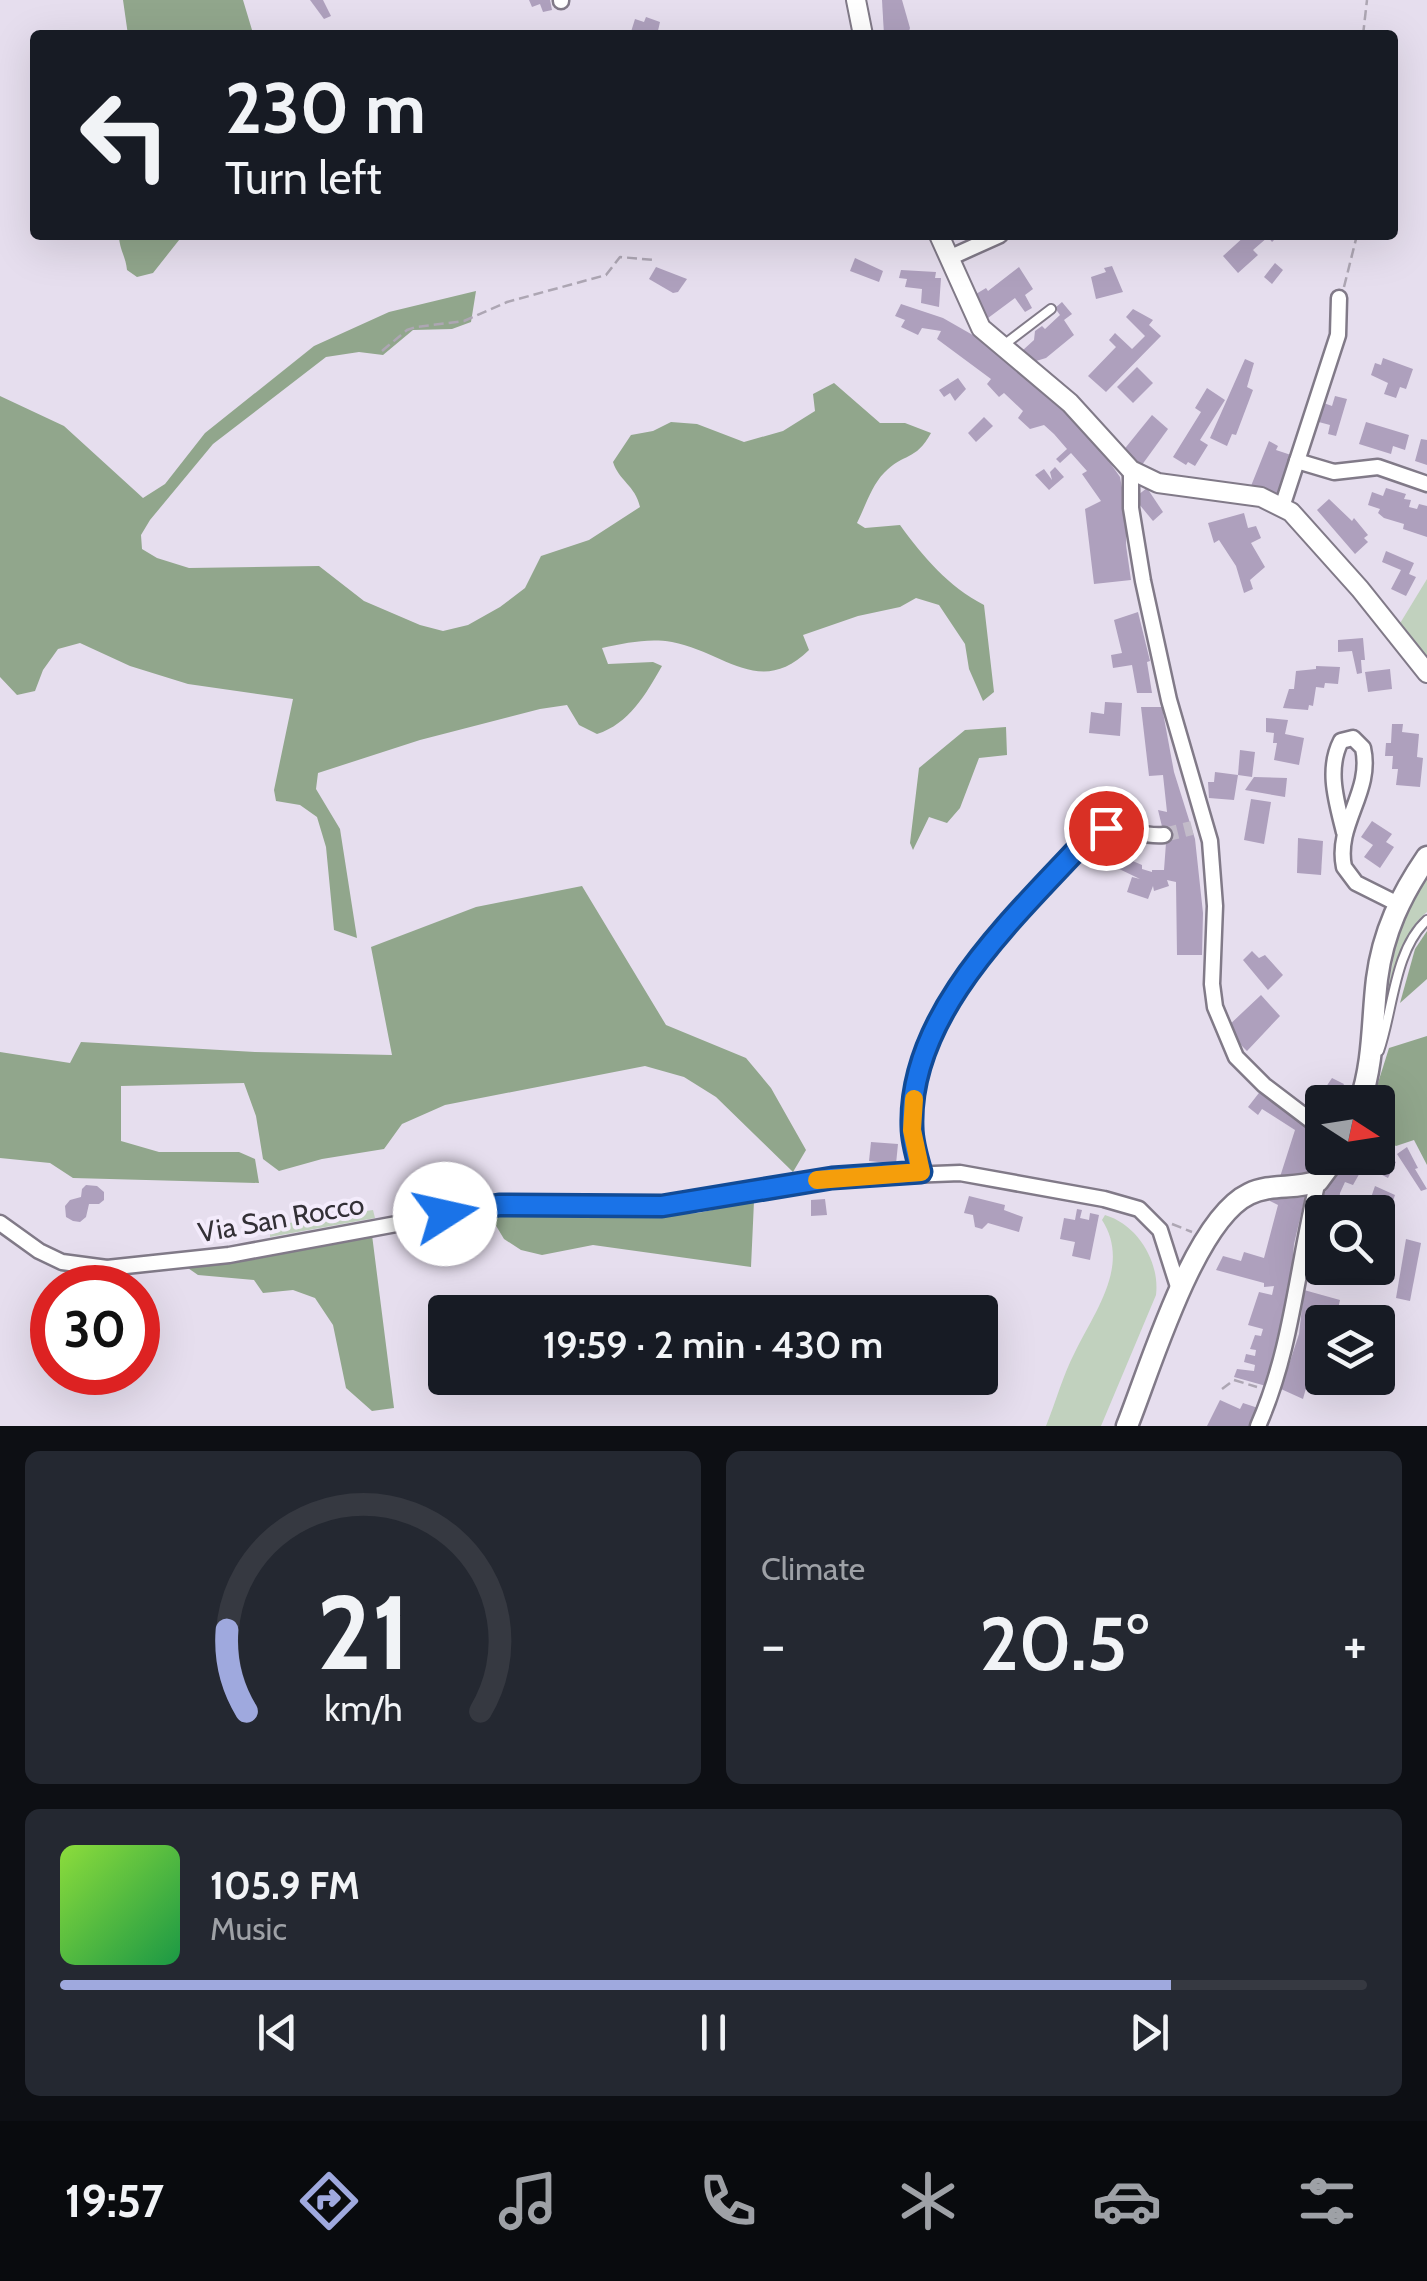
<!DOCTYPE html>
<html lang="en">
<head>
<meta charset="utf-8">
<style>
  :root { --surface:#171b24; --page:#242831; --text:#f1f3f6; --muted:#9ea1a6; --line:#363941; --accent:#9fa9de }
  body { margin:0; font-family:Cabin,sans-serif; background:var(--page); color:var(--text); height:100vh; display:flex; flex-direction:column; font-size:38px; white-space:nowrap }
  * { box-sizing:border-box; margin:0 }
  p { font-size:32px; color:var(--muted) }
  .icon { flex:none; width:55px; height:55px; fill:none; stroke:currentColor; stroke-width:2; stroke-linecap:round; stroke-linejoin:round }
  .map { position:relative; height:1426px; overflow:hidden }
  .sheet { display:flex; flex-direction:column; gap:25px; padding:25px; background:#0d0f14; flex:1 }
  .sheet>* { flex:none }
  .guide { position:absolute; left:30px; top:30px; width:1368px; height:210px; border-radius:10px; box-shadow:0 10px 40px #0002; background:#171b24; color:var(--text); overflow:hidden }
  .needle { width:65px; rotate:102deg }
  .buttons { position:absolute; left:1305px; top:1085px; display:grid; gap:20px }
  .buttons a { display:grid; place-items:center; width:90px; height:90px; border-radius:10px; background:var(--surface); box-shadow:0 10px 40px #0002; font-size:50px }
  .speed { position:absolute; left:30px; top:1265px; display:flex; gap:20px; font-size:50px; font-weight:700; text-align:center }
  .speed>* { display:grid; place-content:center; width:130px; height:130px; border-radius:50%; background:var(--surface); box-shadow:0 10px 40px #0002; line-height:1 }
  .speed .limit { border:15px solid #d22; background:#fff; color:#111 }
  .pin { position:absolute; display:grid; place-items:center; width:85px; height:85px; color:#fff; margin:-42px; border:5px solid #fff; border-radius:50%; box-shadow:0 2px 10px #0007 }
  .me { position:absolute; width:110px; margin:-55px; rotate:80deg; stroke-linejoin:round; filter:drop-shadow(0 0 8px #0008) }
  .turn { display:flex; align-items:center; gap:35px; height:210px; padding:0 30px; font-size:45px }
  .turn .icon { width:130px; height:130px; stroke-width:2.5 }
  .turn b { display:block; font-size:70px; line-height:85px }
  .big { font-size:75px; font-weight:600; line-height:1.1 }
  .sheet .tile { flex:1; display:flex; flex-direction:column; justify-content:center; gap:15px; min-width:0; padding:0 35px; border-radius:15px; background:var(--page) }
  .sheet .dial { align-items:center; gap:0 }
  .dial svg { height:260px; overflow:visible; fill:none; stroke:var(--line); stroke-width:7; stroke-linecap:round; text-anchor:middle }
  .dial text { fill:var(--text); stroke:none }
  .song { display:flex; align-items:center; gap:30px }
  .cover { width:120px; height:120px; border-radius:15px; background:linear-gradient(135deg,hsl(90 70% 55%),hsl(140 70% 35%)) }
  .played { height:10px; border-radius:5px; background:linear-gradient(90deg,var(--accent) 85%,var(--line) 85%) }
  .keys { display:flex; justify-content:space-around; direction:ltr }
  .heat { display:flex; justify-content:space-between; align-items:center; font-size:55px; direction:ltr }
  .sheet .tiles { flex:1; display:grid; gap:25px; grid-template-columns:1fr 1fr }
  .tile:last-child { grid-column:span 2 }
  .trip { position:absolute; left:428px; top:1295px; width:570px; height:100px; border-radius:10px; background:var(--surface); box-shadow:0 10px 40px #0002; font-weight:600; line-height:100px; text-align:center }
  .tab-bar { display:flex; height:160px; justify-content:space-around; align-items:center; background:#090b0e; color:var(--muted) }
  .tab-bar .icon { width:70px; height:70px }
  .tab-bar .selected { color:var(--accent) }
  .tab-bar b { font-size:45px; color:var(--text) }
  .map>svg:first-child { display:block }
</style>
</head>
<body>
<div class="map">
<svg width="1427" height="1426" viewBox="0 0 1427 1426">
  <rect width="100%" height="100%" fill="#e6deee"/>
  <g fill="#c1d1be">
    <polygon points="1427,579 1427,660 1399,625"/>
    <path d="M1427,873v39c-27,20 -33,68 -43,99l14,-78z"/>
    <polygon points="373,1210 375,1218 270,1237 270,1226"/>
    <path d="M1105,1215c33,10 55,47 51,80l-55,131h-55c10,-25 17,-51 29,-74 20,-41 56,-87 27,-132z"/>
  </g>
  <g fill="#91a68c">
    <polygon points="123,0 243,0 252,30 271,35 128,35"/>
    <path d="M119,235h64l-30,38 -16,4 -10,-7c-1,-13 -8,-21 -8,-35z"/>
    <path d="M476,291l-5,31 -19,7 -39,1 -30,25 -24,-3 -33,5 -113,87 -63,76 -9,15 1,14 15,9 32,10 130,-2 45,35 56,24 23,6 25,-6 32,-18 25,-19 16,-32 48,-16 51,-33c-5,-22 -21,-26 -27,-45l18,-27 22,-4 18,-9 26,2 47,18 39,-11 32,-20 -2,-17 21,-11 46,40h25l26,10c-16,29 -27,19 -47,40 -12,12 -19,34 -27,50l8,5 35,-3c24,33 48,61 84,80l10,87 -11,9 -14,-32 -4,-25 -26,-39 -23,-7 -16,9 -42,9 -55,19 6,15c-49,48 -84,2 -137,-8 -24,-4 -46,1 -70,6l6,16 45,-2 9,4c-16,28 -33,58 -65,68l-18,-9 -12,-20 -27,4 -120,31 -102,33 -2,16 24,40 17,109 -23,-8 -8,-83 -9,-30 -17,-12 -24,-4 -2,-11 19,-91 -105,-15 -58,-18 -50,-23 -22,6 -15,21 -8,21 -18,4 -17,-18v-281l64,30 79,72 22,-14 40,-51 109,-87 75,-34z"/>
    <polygon points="1006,727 1007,755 979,758 960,808 947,823 929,817 913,850 910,843 919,768 965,730"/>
    <polygon points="582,886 666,1025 746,1058 771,1088 806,1150 793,1172 716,1097 684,1077 645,1066 445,1105 402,1124 384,1149 322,1159 279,1171 263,1159 256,1116 244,1083 121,1086 121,1141 159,1152 239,1152 255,1159 259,1183 73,1178 50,1163 0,1158 0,1052 70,1063 81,1042 255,1052 392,1055 371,947 476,907"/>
    <polygon points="1427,931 1427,979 1400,1003 1415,949"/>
    <polygon points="1427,1036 1427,1165 1414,1140 1396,1146 1378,1135 1378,1102 1372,1102 1389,1048"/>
    <polygon points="754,1201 751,1267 593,1245 542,1255 521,1250 504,1239 489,1214 640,1216 698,1213"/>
    <polygon points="372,1235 394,1408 372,1411 346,1388 333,1325 315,1298 293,1290 263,1293 254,1280 198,1275 185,1266"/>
  </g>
  <g fill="#aea0bd">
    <polygon points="310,0 323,0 331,16 324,19"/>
    <polygon points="529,0 550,0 552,10 543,12 540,4 532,7"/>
    <polygon points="882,0 902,0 910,28 908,35 884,35"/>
    <polygon points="646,17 660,22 657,35 630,35 635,19 644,22"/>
    <polygon points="1246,235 1279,235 1272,242 1268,237 1253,250 1258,255 1238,273 1223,256"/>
    <polygon points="855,258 883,271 879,282 850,271"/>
    <polygon points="1275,263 1283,270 1272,284 1264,277"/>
    <polygon points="1112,266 1123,292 1096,299 1091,277 1106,272 1104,268"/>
    <polygon points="656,267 687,279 678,292 673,293 649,279"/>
    <polygon points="1019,267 1033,289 1025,295 1032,308 1025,312 1015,298 984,321 971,297 986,288 988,291"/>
    <polygon points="901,270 936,272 935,278 941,278 939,307 921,303 922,289 905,287 907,279 899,278"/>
    <polygon points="1062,302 1072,314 1064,320 1074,335 1046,358 1036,361 1033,369 1015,351 1017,346 1023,350 1034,340 1035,331 1042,326 1045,329 1060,315 1055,308"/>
    <polygon points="901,304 943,318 985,342 1084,426 1120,477 1127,514 1126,545 1131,580 1094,584 1085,509 1101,501 1082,474 1087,471 1071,453 1060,463 1056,459 1067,449 1054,434 1044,425 1030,429 1018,418 1023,411 1004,393 999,397 987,384 991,379 937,339 941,331 922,328 918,335 901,327 905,320 895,316"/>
    <polygon points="1133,309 1153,320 1149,325 1161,336 1106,392 1088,376 1116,347 1109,340 1115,333 1132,349 1145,336 1126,317"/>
    <polygon points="1383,358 1413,369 1406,389 1400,387 1396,398 1384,394 1388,383 1371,375 1375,363 1381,365"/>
    <polygon points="1245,359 1254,363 1247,387 1253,390 1236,435 1232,434 1227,446 1210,438"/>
    <polygon points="1137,367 1153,383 1133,403 1117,387"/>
    <polygon points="958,378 966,389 955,401 950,393 944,397 939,390"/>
    <polygon points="1207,388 1225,400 1200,440 1208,445 1195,466 1188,462 1186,465 1173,457 1201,412 1195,408"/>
    <polygon points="1335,396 1347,399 1336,436 1328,434 1330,425 1315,421 1321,402 1332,406"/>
    <polygon points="1152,415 1168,429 1139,469 1122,452"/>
    <polygon points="984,417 993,426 976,442 968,433"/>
    <polygon points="1366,422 1409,435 1405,450 1393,446 1391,454 1359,444"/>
    <polygon points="1421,439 1427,440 1427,465 1415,461"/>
    <polygon points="1269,441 1278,446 1276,450 1291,455 1278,496 1251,486"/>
    <polygon points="1055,467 1064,477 1049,490 1035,475 1044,469 1052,480 1050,472"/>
    <polygon points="1147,488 1163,512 1153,521 1134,498"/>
    <polygon points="1386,488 1406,494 1404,499 1411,500 1409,507 1417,509 1419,504 1427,506 1427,537 1403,529 1404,524 1384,518 1378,513 1380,509 1368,505 1372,492 1383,496"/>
    <polygon points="1329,499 1352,521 1354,518 1368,535 1364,538 1368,542 1355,554 1317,510"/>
    <polygon points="1244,513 1248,528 1256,526 1261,538 1251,543 1265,567 1250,580 1253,589 1244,593 1236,566 1219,540 1214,543 1208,523"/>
    <polygon points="1386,551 1414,563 1409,574 1416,577 1406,596 1391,589 1401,570 1382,562"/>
    <polygon points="1138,612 1150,661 1147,662 1152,693 1137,693 1132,665 1113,668 1111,655 1122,653 1114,620"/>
    <polygon points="1363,638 1365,660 1361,660 1362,673 1357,674 1352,651 1338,652 1338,640"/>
    <polygon points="1316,666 1340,667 1338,684 1325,683 1324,688 1316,687 1313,706 1309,705 1308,710 1283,708 1289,689 1294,689 1296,671 1316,669"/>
    <polygon points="1390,669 1392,689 1368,692 1365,672"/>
    <polygon points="1105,702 1122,703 1120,736 1089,733 1091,712 1104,714"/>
    <polygon points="1141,707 1162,707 1174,772 1195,839 1203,913 1202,955 1177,955 1176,882 1167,880 1169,886 1154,891 1153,886 1148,899 1127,892 1132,877 1140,879 1088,854 1093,840 1122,852 1121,856 1142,865 1142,869 1152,872 1152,870 1164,870 1166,843 1158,810 1167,812 1163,775 1149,776"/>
    <polygon points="1266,718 1288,720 1285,734 1304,738 1299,765 1274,760 1277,743 1273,743 1274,733 1266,732"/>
    <polygon points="1392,724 1403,724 1402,732 1419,734 1417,757 1423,758 1420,787 1396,785 1398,769 1392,769 1393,756 1385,756 1386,743 1391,743"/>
    <polygon points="1240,750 1255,752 1252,777 1238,775"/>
    <polygon points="1215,772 1238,775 1234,800 1209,798 1208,782 1214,782"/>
    <polygon points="1254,777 1287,778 1285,797 1245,790"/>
    <polygon points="1251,799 1271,802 1264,844 1244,840"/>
    <polygon points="1372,821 1392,834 1386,842 1394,847 1380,868 1364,857 1373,845 1361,837"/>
    <polygon points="1298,838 1323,841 1321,875 1297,873"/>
    <polygon points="1252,951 1259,958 1265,955 1283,975 1268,990 1243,960"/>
    <polygon points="1261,995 1280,1016 1247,1051 1241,1045 1238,1047 1235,1043 1237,1041 1226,1028"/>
    <polygon points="1332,1078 1344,1084 1339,1094 1353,1102 1322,1102 1322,1134 1304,1179 1279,1180 1295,1130 1262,1109 1258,1115 1248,1107 1262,1089 1307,1115"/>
    <polygon points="871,1142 898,1144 896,1164 869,1161"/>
    <polygon points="1407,1147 1418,1168 1415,1169 1427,1189 1421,1191 1397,1154"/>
    <polygon points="1378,1152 1396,1162 1388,1178 1357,1162 1355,1166 1362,1169 1353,1185 1345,1182 1340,1193 1338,1212 1322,1212 1322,1258 1310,1256 1318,1207 1341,1158 1378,1158"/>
    <polygon points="86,1185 97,1186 104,1192 104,1200 99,1204 89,1204 86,1217 80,1222 73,1221 66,1217 65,1206 70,1200 81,1197 82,1189"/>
    <polygon points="1375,1186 1395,1195 1393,1201 1383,1198 1378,1212 1366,1212"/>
    <polygon points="1272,1194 1284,1199 1305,1197 1294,1244 1288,1313 1266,1386 1234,1377 1237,1369 1254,1371 1255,1365 1244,1362 1246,1354 1255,1356 1256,1350 1250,1349 1255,1335 1261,1336 1263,1329 1248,1325 1259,1292 1272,1295 1274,1286 1264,1287 1264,1283 1216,1270 1223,1256 1241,1261 1244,1252 1264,1258 1278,1205 1270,1201"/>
    <polygon points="969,1196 1005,1205 1004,1210 1023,1217 1019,1232 988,1223 982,1229 975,1227 973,1215 964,1213"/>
    <polygon points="825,1199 827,1215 811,1216 811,1200"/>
    <polygon points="1077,1209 1082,1210 1080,1218 1089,1220 1090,1213 1099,1215 1090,1260 1072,1256 1075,1242 1060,1239 1064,1218 1075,1220"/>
    <polygon points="1406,1239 1421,1243 1410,1301 1396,1298"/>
    <polygon points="1309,1258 1322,1260 1322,1268 1343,1268 1341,1279 1313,1273 1313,1276 1306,1275"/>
    <polygon points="1304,1290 1340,1300 1335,1322 1322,1322 1322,1344 1313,1341 1310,1350 1316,1352 1303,1399 1281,1389 1299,1334"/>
    <polygon points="1220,1400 1240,1409 1243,1403 1258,1408 1250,1426 1207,1426"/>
  </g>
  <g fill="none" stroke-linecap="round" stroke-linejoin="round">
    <polyline stroke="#c2bbc9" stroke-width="14" stroke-dasharray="14 7" stroke-linecap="butt" points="1164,835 1192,828"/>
    <g stroke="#817a88" stroke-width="12">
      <g id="service">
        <polyline points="1005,344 1051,309"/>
        <path d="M1379,1051c14,-40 15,-101 48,-131"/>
      </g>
    </g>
    <g stroke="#817a88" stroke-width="19">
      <g id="minor">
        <polyline points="561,0 561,1"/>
        <polyline points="949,258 1000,235"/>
        <polyline points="1297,461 1334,472 1378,467 1427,484"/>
        <polyline points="1131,470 1131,508 1143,581 1169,700 1210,841 1215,906 1212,984 1215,1007 1236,1057 1264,1085 1314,1123"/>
        <polyline points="1282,507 1338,335 1339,298"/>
        <path d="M1344,832c-7,-29 -18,-62 -3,-91l12,-3 10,10c10,44 -28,76 -19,119l12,16 42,21"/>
        <path d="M921,1172c-38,-141 88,-247 174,-341 21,-8 46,7 69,4"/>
        <polyline points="0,1223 39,1251 62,1262 107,1268 229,1255 499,1205 662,1206 832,1178 960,1173 1104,1199 1139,1209 1160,1230 1180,1293"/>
        <path d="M1258,1426c35,-79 39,-162 60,-245"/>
      </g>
    </g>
    <g stroke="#817a88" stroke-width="22">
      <g id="tertiary">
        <polyline points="856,0 863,35"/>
        <polyline points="939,235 981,328 1070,403 1131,470 1158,483 1261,497 1291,512 1360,589 1427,673"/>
      </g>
    </g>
    <g stroke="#817a88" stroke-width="25">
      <g id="secondary">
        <path d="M1360,1102c14,-40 12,-82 17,-123 6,-47 24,-84 50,-122"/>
        <path d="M1127,1426c23,-57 67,-206 122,-232 22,-11 47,-4 69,-13l17,-23"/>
      </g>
    </g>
    <g stroke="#ada6b3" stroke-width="2.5" stroke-dasharray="10 5" stroke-linecap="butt">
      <polyline points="1363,35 1367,0"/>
      <polyline points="1344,287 1357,235"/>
      <polyline points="382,351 407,330 416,327 464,321 507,302 606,275 620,257 654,260"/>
      <polyline points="1172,1224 1192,1232"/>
      <polyline points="1222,1389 1234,1380 1257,1387"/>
    </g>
    <use href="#service" stroke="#fff" stroke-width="8"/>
    <use href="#minor" stroke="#fff" stroke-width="14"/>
    <use href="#tertiary" stroke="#fff" stroke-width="18"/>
    <use href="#secondary" stroke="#fff" stroke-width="20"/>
  </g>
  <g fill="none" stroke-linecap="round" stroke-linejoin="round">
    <g stroke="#114b97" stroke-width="25">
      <path id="route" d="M445,1214l54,-9 163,1 170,-28 89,-6c-4,-14 -9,-30 -9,-45 -4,-118 110,-216 182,-296l12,-3"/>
    </g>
    <use href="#route" stroke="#1a73e8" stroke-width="18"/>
    <polyline stroke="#f59e0b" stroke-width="18" points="817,1180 921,1172 912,1130 914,1099"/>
  </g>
  <g text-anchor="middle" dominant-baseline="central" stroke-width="8" stroke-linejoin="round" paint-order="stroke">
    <g font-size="28" fill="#333036" stroke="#f3ebfb">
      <text transform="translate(281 1218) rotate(-10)">Via San Rocco</text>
    </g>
  </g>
</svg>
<div class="buttons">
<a><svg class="needle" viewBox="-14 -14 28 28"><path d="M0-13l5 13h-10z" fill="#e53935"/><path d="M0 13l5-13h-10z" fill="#9ea1a6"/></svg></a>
<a><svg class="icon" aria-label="search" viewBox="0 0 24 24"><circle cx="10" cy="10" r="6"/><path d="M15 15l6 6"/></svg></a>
<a><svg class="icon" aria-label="layers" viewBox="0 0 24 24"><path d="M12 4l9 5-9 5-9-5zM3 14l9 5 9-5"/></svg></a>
</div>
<div class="speed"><div class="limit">30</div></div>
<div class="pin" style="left:1106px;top:828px;background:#d93025"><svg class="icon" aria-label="arrive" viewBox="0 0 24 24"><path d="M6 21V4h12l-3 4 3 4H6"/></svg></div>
<svg class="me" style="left:445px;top:1214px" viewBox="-20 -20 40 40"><circle r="19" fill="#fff"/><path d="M0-13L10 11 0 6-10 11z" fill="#1a73e8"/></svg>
<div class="trip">19:59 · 2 min · 430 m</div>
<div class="guide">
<div class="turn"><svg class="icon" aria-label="left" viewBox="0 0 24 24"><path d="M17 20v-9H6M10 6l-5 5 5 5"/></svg><div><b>230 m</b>Turn left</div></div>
</div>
</div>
<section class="sheet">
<div class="tiles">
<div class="tile dial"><svg viewBox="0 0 100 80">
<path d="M14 69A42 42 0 1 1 86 69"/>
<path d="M14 69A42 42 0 0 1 8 44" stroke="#9fa9de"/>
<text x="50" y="56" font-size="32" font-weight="700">21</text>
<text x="50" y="72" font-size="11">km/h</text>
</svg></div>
<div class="tile"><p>Climate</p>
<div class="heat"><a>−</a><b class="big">20.5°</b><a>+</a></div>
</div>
<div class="tile">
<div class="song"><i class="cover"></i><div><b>105.9 FM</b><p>Music</p></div></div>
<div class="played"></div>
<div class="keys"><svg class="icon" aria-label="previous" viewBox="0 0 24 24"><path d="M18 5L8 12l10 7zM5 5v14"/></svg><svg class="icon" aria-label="pause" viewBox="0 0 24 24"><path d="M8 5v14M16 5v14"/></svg><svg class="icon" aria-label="next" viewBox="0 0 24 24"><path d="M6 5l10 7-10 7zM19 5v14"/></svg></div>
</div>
</div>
</section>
<nav class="tab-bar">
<b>19:57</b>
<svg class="icon selected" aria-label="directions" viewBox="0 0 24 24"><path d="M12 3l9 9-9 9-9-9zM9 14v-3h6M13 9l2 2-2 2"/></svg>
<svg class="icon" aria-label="music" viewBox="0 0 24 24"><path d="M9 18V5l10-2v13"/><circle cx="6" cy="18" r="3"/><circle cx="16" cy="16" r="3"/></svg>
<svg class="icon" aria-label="phone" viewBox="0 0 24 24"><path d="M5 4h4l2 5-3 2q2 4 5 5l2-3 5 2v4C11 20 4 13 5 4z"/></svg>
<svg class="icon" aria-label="climate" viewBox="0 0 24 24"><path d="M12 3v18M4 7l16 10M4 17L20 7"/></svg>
<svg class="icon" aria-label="car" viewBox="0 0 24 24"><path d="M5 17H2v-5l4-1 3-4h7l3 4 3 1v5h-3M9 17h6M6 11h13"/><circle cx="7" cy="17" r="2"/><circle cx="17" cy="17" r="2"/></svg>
<svg class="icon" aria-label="filters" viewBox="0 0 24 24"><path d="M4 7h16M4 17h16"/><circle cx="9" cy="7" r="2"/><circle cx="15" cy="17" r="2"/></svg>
</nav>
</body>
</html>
